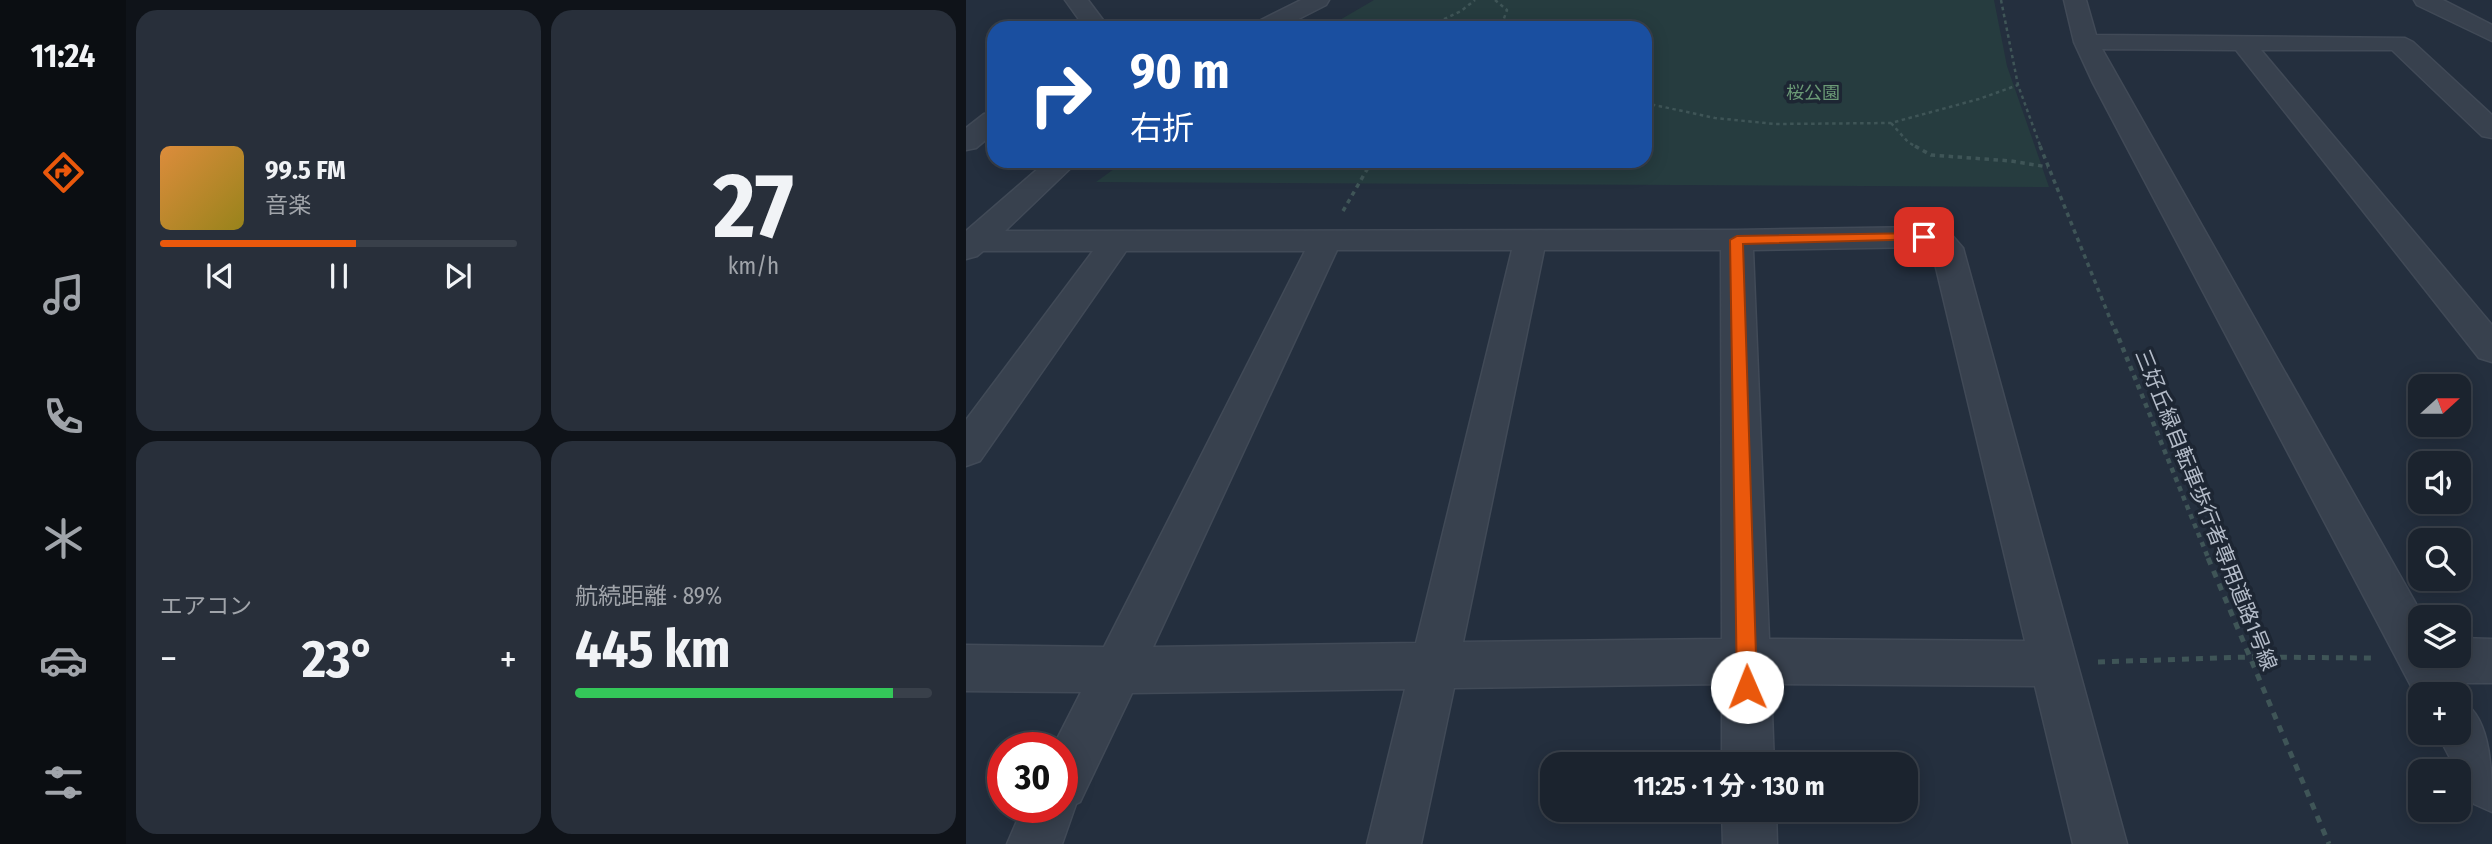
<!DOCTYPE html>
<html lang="ja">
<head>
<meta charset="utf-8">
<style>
  :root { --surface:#1b232e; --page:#282f3a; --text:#f1f3f6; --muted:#a0a4aa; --line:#39404a; --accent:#ea580c }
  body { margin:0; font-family:"Fira Sans Condensed","Noto Sans JP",sans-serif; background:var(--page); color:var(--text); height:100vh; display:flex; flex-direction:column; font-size:26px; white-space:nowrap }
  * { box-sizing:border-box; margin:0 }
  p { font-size:23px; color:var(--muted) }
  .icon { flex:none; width:38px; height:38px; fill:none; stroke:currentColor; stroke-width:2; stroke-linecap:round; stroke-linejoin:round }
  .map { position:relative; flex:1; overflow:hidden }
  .panel { display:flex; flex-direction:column; gap:10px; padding:10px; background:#0f1319; width:840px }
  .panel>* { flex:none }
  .banner { position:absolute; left:21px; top:21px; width:665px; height:147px; border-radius:21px; box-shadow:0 4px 18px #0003,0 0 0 2px var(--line); background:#1a4fa0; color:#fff; overflow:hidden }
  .needle { width:46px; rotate:69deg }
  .fabs { position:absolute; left:1442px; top:374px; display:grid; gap:14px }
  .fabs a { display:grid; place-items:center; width:63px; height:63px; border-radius:14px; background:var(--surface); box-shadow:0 4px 18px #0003,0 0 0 2px var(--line); font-size:35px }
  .speed { position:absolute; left:21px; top:732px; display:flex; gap:14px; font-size:35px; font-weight:700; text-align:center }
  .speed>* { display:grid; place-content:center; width:91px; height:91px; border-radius:50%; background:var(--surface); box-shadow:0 4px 18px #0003,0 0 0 2px var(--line); line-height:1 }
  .speed .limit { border:10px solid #d22; background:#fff; color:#111 }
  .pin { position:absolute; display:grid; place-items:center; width:60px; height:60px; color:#fff; margin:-30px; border-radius:14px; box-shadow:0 4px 10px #0006 }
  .me { position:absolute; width:77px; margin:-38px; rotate:359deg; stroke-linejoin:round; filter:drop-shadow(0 0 5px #0008) }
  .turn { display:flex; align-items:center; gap:24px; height:147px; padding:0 28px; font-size:32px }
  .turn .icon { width:91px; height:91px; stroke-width:2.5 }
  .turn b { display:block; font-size:49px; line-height:60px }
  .big { font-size:52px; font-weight:700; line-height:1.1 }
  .panel .card { flex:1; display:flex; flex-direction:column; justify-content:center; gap:10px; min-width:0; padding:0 24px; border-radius:21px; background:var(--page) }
  .panel .dial { align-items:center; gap:0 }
  .dial b { font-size:91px; line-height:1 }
  .song { display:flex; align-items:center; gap:21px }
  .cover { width:84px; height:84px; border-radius:10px; background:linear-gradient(135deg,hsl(30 70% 55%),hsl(50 70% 35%)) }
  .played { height:7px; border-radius:4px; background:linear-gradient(90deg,var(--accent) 55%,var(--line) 55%) }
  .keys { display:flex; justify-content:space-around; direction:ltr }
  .heat { display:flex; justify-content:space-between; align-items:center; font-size:38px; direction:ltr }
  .charge { height:10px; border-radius:5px; background:linear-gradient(90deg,#34c759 89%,var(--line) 0) }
  .panel .tiles { flex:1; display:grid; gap:10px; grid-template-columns:repeat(2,1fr) }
  .trip { position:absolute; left:574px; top:752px; width:378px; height:70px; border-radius:21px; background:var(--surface); box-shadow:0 4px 18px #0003,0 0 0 2px var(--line); font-weight:700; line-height:70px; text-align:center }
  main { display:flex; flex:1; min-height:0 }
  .tab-bar { display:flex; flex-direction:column; width:126px; justify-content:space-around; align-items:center; background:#0b0e12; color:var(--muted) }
  .tab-bar .icon { width:49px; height:49px }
  .tab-bar .on { color:var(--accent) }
  .tab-bar b { font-size:32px; color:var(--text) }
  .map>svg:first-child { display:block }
</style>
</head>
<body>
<main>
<nav class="tab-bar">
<b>11:24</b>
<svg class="icon on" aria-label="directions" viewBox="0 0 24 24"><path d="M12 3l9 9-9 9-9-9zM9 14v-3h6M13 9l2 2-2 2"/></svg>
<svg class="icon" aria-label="music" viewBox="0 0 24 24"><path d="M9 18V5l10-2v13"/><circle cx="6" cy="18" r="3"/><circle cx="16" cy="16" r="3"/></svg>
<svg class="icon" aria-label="phone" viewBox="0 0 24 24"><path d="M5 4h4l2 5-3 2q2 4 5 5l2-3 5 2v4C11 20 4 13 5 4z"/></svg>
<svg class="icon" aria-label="climate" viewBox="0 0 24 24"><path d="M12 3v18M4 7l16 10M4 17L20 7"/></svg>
<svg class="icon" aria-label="car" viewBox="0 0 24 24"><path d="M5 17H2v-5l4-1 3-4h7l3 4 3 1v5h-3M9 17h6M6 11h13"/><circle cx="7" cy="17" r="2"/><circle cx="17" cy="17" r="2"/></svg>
<svg class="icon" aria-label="filters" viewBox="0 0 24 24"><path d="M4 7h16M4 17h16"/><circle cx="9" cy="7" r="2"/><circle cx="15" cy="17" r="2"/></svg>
</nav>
<section class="panel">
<div class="tiles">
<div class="card">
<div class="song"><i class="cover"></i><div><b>99.5 FM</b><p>音楽</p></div></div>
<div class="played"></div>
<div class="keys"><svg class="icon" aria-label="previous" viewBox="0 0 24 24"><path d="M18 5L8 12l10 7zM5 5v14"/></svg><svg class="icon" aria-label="pause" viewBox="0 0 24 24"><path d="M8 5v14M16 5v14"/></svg><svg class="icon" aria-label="next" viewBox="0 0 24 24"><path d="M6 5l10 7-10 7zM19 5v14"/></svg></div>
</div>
<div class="card dial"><b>27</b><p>km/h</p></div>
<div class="card"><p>エアコン</p>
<div class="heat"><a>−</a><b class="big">23°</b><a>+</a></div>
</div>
<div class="card"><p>航続距離 · 89%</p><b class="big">445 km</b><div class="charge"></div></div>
</div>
</section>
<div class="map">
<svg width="1526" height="844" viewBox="0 0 1526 844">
  <rect width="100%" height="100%" fill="#242f3e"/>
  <polygon fill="#263c3f" points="408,0 1028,0 1041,66 1083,187 130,182 159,161 679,161 679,28 360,28"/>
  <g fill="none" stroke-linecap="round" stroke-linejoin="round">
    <g stroke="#414a57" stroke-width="3">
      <g id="minor">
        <polygon points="99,0 122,0 143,28 119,28"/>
        <polygon points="335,0 363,0 360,5 315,28 285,28 289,23"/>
        <path d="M1098,0h22l10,35 309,3 8,4 79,73v23l-10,-2 -90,-86h-131l231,275v37l-13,-4 -243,-308 -134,-1 322,569h-4v38h39v-18l33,1v44h-31l5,12 -3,7c29,17 29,74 29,110l-18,-8 -37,-71h22v-38h-39v8l-327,-620 -19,-41z"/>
        <polygon points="1448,0 1477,0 1526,25 1526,41 1451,5"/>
        <polygon points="28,112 28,133 10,148 0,150 0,128 18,114"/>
        <path d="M81,161h31l-73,70 732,-1 187,-3 26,6 13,15 164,596h-54l-38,-158 -264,-2 3,81h-52v-81l-268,4 -33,156h-54l38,-155 -273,4 -52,109 -4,2 -14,40h-55l16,-37h39v-60h-9l28,-55 -115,-1v-46l138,2 201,-396h-179l-146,210 -14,5v-46l127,-169h-110l-6,5 -11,3v-28zM958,247l8,4 93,390 -256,-2 -16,-389zM371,250h175l-96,393 -263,4zM578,250h177l1,389 -259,3z"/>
        <polygon points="756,810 810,810 811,844 757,844"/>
      </g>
    </g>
    <g stroke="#3f5557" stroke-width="2.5" stroke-dasharray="3.5 3.5" stroke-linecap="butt">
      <polyline points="529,0 541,10 537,21 538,28"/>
      <polyline points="1035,0 1052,85 1075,148"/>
      <polyline points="459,28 495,11 509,0"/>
      <polyline points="679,103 749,118 809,124 925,123 1013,99 1052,85"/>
      <polyline points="925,123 942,142 952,148"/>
    </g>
    <g stroke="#3f5557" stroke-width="3.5" stroke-dasharray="4.5 4.5" stroke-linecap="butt">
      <polyline points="949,146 965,155 1045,161 1082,167"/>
      <polyline points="1074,146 1149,331"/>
      <polyline points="336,161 429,168 455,161"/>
      <polyline points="377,211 403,166"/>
    </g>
    <polyline stroke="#3f5557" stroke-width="4.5" stroke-dasharray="5 5" stroke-linecap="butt" points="1149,329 1243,560"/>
    <g stroke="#3f5557" stroke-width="5" stroke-dasharray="7 7" stroke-linecap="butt">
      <polyline points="1242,558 1363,844"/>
      <polyline points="1132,662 1283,657 1406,658"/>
    </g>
    <use href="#minor" fill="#38414e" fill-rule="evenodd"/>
  </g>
  <polygon fill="#ea580c" stroke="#983908" stroke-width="2" points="958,233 964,237 962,239 777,244 791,687 788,694 781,697 774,694 771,687 764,240 771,236"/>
  <g text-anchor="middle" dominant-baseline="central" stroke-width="7" stroke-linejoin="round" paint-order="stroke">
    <g font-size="18" fill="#6b9a76" stroke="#1d2633">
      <text x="847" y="93">桜公園</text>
    </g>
    <g font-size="21" fill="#b4bcc9" stroke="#1d2633">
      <text transform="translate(1240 510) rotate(68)">三好丘緑自転車歩行者専用道路1号線</text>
    </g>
  </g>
</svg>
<div class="fabs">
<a><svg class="needle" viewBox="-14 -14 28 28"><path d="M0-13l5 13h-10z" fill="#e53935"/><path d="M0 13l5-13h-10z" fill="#a0a4aa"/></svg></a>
<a><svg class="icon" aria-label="sound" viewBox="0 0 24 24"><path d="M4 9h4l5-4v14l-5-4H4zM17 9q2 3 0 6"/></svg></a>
<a><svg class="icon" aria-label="search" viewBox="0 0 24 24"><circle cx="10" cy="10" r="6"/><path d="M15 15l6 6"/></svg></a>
<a><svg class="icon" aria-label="layers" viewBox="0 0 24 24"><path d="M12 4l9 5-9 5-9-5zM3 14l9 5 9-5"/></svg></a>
<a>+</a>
<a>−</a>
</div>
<div class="speed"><div class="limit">30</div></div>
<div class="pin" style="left:958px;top:237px;background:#d93025"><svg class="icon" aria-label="arrive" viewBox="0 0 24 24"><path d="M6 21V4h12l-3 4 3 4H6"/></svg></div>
<svg class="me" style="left:781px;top:687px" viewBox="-20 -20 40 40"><circle r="19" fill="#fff"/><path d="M0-13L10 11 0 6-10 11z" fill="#ea580c"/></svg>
<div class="trip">11:25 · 1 分 · 130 m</div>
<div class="banner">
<div class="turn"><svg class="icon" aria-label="right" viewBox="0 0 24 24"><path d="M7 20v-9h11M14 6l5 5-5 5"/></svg><div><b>90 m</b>右折</div></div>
</div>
</div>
</main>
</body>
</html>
